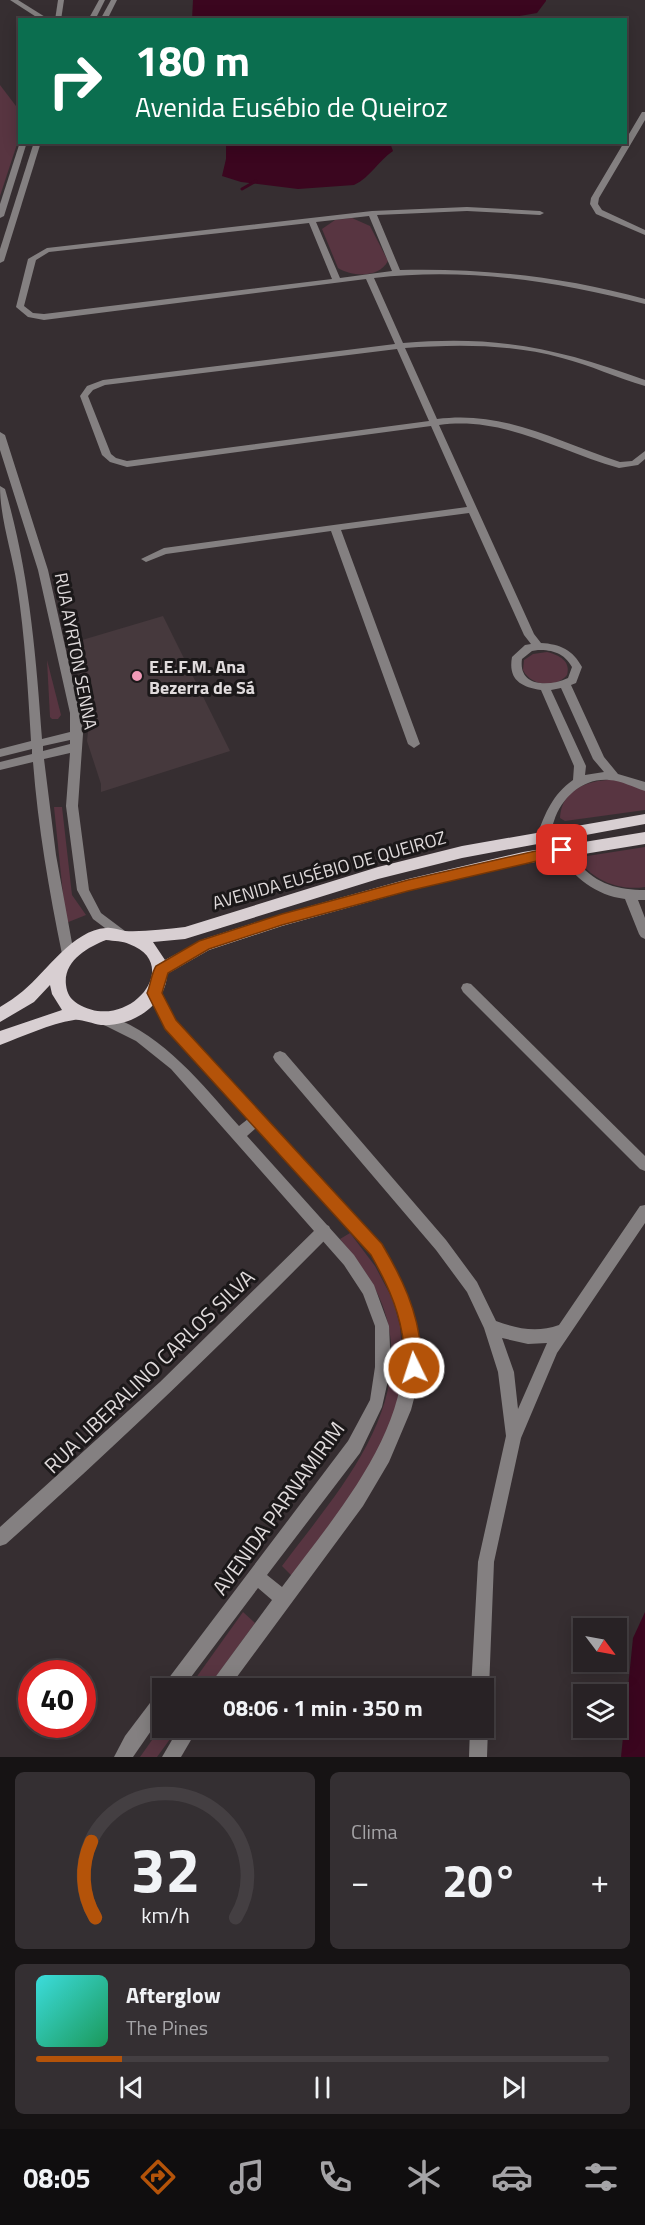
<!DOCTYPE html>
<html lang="pt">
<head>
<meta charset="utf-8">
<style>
  :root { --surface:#282225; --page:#342f32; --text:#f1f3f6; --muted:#a5a4a7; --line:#443f42; --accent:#b45309 }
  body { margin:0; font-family:"Titillium Web",sans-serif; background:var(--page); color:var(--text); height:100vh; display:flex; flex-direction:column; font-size:22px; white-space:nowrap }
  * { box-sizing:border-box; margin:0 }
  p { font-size:20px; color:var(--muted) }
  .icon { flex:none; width:33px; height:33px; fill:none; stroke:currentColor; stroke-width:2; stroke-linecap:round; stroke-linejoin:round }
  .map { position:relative; height:1757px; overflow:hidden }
  .panel { display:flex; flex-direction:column; gap:15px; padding:15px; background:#161314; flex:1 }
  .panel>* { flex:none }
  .top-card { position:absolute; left:18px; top:18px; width:609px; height:126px; border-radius:0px; box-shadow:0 3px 15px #0003,0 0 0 2px var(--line); background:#0b6e4f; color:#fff; overflow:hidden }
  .needle { width:39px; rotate:122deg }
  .tools { position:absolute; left:573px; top:1618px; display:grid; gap:12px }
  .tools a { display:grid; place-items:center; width:54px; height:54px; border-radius:0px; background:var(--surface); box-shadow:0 3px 15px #0003,0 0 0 2px var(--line); font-size:30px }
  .speed { position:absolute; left:18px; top:1660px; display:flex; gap:12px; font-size:30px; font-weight:700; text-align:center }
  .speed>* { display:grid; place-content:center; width:78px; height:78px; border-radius:50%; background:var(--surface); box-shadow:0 3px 15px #0003,0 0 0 2px var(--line); line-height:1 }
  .speed .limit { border:9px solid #d22; background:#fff; color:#111 }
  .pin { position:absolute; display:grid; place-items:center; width:51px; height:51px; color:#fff; margin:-26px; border-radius:12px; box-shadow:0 3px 9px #0006 }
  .me { position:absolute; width:66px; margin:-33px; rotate:356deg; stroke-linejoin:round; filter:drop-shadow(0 0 4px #0008) }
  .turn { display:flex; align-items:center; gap:21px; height:126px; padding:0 18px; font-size:27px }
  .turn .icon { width:78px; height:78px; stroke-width:2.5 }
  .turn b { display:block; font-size:42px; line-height:51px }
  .big { font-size:45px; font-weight:700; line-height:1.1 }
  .panel .widget { flex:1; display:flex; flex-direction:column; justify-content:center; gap:9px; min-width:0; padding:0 21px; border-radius:9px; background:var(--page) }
  .panel .dial { align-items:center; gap:0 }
  .dial svg { height:156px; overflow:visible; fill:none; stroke:var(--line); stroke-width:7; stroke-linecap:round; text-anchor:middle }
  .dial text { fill:var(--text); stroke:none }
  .song { display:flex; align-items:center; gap:18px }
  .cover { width:72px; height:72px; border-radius:9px; background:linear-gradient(135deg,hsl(180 70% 55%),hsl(150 70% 35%)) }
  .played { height:6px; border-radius:3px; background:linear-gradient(90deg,var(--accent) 15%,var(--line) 15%) }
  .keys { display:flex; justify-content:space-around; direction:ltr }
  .heat { display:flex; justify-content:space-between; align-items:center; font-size:33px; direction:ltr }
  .panel .tiles { flex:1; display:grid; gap:15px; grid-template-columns:1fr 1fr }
  .widget:last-child { grid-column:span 2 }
  .trip { position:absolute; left:152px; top:1678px; width:342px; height:60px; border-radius:0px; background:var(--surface); box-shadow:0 3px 15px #0003,0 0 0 2px var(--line); font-weight:700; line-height:60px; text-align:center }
  .dock { display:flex; height:96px; justify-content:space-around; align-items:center; background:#100e0f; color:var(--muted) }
  .dock .icon { width:42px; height:42px }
  .dock .active { color:var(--accent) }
  .dock b { font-size:27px; color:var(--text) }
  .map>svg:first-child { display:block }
</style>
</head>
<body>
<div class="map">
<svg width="645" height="1757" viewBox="0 0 645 1757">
  <rect width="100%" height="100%" fill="#362e31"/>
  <polygon fill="#46393d" points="163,616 230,751 101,792 101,784 87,741 90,712 72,643"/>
  <g fill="#583541">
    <polygon points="0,85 19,110 20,135 0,196"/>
    <path d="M352,218l18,8 18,35c-9,17 -35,16 -50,7l-16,-39 13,-9z"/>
    <path d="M547,652c12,3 24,9 20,23 -12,14 -36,11 -44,-5l1,-10 9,-6z"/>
    <polygon points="47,660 61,715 58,719 52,719 50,717"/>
    <path d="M612,780l11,1 22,9v20l-80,11 -5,-3c1,-28 27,-38 52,-38z"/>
    <polygon points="54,807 62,807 72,895 86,915 66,923"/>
    <path d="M645,847v40c-26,4 -50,-6 -66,-26l2,-4z"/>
    <path d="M350,1233l25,33 18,34 7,26 3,38 -2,40 -37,74 -72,98 -10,-10c55,-74 138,-161 100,-262 -9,-24 -26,-45 -42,-65z"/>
    <polygon points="243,1612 255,1623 207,1689 188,1689"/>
    <polygon points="162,1726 162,1728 178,1728 157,1757 140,1757"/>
  </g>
  <g fill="#3b061f">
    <polygon points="193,0 546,0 546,1 537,13 503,19 192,20"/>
    <path d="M226,143h164l3,8c-15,10 -22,26 -39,34l-56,4 -57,-7 -19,-6 4,-17z"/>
    <polygon points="645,1612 645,1757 621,1757 633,1638"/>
  </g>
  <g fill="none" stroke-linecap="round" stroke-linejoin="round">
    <polyline stroke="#3b061f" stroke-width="3" points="242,189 256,181"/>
    <g fill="#848081" fill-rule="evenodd">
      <polygon points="10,0 18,0 50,20 41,20"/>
      <polygon points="58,0 64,0 61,20 55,20"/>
      <polygon points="642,112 645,112 645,120 599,198 598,204 602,210 645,230 645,235 596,214 590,204 591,198"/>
      <path d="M467,207l73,4 4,2 -4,2 -73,-4 -90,4 23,55c84,-2 164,7 245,29v5c-89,-23 -179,-37 -271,-26l29,65c93,-8 155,5 242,37v6c-28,-8 -55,-21 -83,-28 -51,-14 -105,-14 -157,-10l32,71c68,-9 120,23 183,43l12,-1 13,-10v8l-7,6 -19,3c-61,-17 -114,-52 -180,-43l95,209 7,9c19,1 32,7 41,24l-6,16 -5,2 33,72 14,17 27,8v9c-12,-4 -23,-10 -36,-11 -26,-2 -47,17 -55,41 -3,8 -3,17 -11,19l-6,-4c8,-23 16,-42 36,-56l1,-14 -33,-76c-21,-3 -33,-11 -29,-33l13,-12 6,-1 -7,-9 -55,-122 -128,17 79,214 -6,4 -6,-4 -77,-213 -165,23 -20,8 -5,-3 23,-11 303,-41 -36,-81 -304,41 -17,-5 -8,-7 -22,-59 7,-10 16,-6 292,-36 -29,-65 -322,41 -16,-3 -12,-10 12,-48 19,-11 325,-37zM369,216l23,55 -52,7 -24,-56zM309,223l23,56 -288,35 -11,-1 -9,-7 12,-46 13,-8zM397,349l32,72 -302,40 -11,-3 -5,-4 -23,-58 5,-6 12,-5zM538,650c15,0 26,3 34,17l-4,11c-19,9 -50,9 -46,-19l10,-8zM561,688l32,71 11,13 -19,3 1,-9 -35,-76z"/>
      <path d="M562,846c7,3 12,12 17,18 18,20 39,26 66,26v10h-7l7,18v21l-4,-2 -2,-3 -14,-35c-30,-4 -50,-21 -67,-45l-2,-3z"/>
      <polygon points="467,983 471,984 645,1156 645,1171 640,1169 463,992 461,988 463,984"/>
      <path d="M280,1051l5,2 161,187 31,42 19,39c22,8 41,12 63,4l81,-119 5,-1v18l-88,130 -36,85 -27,124 -5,127 -3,6 -3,1v-7h-12l7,-127 28,-126 -8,-64 -14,-44 -17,-36 -31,-42 -161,-189 -2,-4 2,-4zM502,1338l26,6 19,-1 -29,66 -4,-37z"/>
      <path d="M324,1224l5,2 2,5 -2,5c-105,106 -212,209 -323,308l-6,2v-19l160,-145 159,-156z"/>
      <polygon points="483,1721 488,1728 487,1757 469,1757 470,1728 483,1728"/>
    </g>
    <g fill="#848081" fill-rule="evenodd">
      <polygon points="99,0 105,0 95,20 88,20"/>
      <polygon points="111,0 117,0 107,20 100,20"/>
      <polygon points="20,142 27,142 4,216 0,218 0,204"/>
      <polygon points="34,142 41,142 4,261 0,263 0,249"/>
      <path d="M0,432l5,3 43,135 32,143 3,21 -5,72 11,84 12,23 24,18 2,3 -2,3h-8l-24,-18 -16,-29 -11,-84 4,-53 -26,6 12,96 18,99 -2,4h-8l-2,-4c-13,-64 -24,-127 -29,-192l-33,8v-8l32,-8v-5l-32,8v-8l31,-8c-3,-52 -6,-104 -14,-156 -5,-33 -17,-66 -17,-99l5,3c24,82 31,165 37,250l28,-7v-19l-32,-143 -38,-120zM70,740v4l-27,7v-5z"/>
      <path d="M154,988l5,1 16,32 207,224 26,51 11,42 1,25 -3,24 -6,23 -22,52 -26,44 -135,183h-20l3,-6 61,-83 -14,-12 -76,101h-20l3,-6 183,-242 22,-41 5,-33v-41l-12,-32 -19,-29 -173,-196 -35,-28 -36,-18 -1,-4 1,-4 5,-1c58,20 95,68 134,112l9,-7 -83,-90 -17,-36 1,-4zM256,1128c27,29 54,59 80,88 12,13 27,25 37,40 82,125 -18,233 -91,331l-15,-12 93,-122 22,-46 9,-40 -2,-41 -15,-41 -20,-30 -107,-119z"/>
      <polygon points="162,1692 162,1715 133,1757 114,1757 125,1736 156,1695"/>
      <polygon points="179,1728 198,1728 181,1757 162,1757"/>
    </g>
    <path fill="#d8cfd2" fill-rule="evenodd" d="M645,814v10l-183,34 -84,21 -193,60 -32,3 12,18 39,-21 78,-25 126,-35 115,-27 122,-20v12l-122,20 -115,27 -126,35 -73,24 -42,24c-1,32 -36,53 -66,51 -9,-1 -19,-6 -27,-5 -25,4 -50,16 -74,25v-14l62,-21 -10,-16 -2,-9 -16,17 -34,20v-15c8,-5 16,-10 23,-16 24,-20 50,-61 83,-63 6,-1 13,2 19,3 19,1 40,-2 60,-4l193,-60 84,-21zM106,940c8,1 17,1 23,4 56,20 -1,90 -51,60 -8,-5 -11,-11 -12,-19 -3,-24 22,-38 40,-45z"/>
  </g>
  <path fill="#b45309" stroke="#753606" stroke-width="1.5" d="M562,845l6,5 -1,4 -159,37 -126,34 -73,24 -41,24 -6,20 14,27 206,224c20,34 36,67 39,107 0,8 2,15 -1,23l-6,3 -7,-3c-5,-13 -2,-28 -5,-41 -5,-29 -17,-53 -31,-78l-206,-226 -18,-36c4,-9 4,-19 9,-27l43,-25 83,-27 126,-34z"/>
  <circle fill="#f09ab7" stroke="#1b1819" stroke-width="2" cx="137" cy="676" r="6"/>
  <g text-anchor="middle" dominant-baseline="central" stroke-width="6" stroke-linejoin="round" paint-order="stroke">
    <g font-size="18" fill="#e0dbdc" stroke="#1b1819">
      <text transform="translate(76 651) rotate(79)">RUA AYRTON SENNA</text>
      <text transform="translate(329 870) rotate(-16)">AVENIDA EUSÉBIO DE QUEIROZ</text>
    </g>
    <g font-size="18" font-weight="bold" fill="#e0dbdc" stroke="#1b1819" text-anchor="start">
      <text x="149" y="666">E.E.F.M. Ana<tspan x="149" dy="21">Bezerra de Sá</tspan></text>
    </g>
    <g font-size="21" fill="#e0dbdc" stroke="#1b1819">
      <text transform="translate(149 1371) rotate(-44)">RUA LIBERALINO CARLOS SILVA</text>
      <text transform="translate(278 1508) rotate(-54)">AVENIDA PARNAMIRIM</text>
    </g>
  </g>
</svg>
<div class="tools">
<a><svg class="needle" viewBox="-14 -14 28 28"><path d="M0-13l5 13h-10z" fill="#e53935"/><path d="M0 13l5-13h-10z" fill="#a5a4a7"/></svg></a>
<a><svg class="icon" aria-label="layers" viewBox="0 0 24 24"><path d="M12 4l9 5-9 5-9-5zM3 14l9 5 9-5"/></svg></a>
</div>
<div class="speed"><div class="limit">40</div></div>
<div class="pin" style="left:562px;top:850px;background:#d93025"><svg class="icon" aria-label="arrive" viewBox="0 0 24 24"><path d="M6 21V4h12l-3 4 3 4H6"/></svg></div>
<svg class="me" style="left:414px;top:1368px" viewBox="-20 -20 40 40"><circle r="17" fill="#b45309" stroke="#fff" stroke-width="3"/><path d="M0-11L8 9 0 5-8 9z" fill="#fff"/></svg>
<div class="trip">08:06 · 1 min · 350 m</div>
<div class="top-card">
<div class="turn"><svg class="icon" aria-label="right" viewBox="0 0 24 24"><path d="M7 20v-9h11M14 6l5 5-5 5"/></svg><div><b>180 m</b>Avenida Eusébio de Queiroz</div></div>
</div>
</div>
<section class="panel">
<div class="tiles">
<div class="widget dial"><svg viewBox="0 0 100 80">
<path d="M14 69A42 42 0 1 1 86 69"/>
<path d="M14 69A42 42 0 0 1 12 30" stroke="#b45309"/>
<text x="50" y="56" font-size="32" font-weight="700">32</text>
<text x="50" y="72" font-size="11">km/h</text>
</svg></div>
<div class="widget"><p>Clima</p>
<div class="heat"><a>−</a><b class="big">20°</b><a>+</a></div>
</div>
<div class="widget">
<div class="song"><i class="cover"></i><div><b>Afterglow</b><p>The Pines</p></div></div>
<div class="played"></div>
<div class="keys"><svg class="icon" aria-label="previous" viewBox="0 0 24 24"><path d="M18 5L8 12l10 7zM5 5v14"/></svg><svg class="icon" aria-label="pause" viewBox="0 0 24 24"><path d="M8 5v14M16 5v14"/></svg><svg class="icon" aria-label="next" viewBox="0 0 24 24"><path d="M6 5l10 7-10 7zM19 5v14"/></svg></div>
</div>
</div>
</section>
<nav class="dock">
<b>08:05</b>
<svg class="icon active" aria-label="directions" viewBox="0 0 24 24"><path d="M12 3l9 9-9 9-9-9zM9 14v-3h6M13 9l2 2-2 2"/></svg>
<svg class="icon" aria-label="music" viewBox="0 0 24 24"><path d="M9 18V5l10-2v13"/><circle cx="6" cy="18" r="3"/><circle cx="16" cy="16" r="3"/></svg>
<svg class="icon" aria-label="phone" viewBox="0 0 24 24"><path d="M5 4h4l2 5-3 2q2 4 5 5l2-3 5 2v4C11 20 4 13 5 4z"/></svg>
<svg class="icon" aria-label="climate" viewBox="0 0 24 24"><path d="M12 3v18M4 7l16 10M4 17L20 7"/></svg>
<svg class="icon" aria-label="car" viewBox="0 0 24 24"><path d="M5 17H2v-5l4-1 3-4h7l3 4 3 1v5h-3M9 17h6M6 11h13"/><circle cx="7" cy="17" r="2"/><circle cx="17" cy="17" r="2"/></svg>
<svg class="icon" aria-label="filters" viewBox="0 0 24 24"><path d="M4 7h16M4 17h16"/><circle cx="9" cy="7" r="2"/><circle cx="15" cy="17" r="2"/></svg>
</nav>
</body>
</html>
